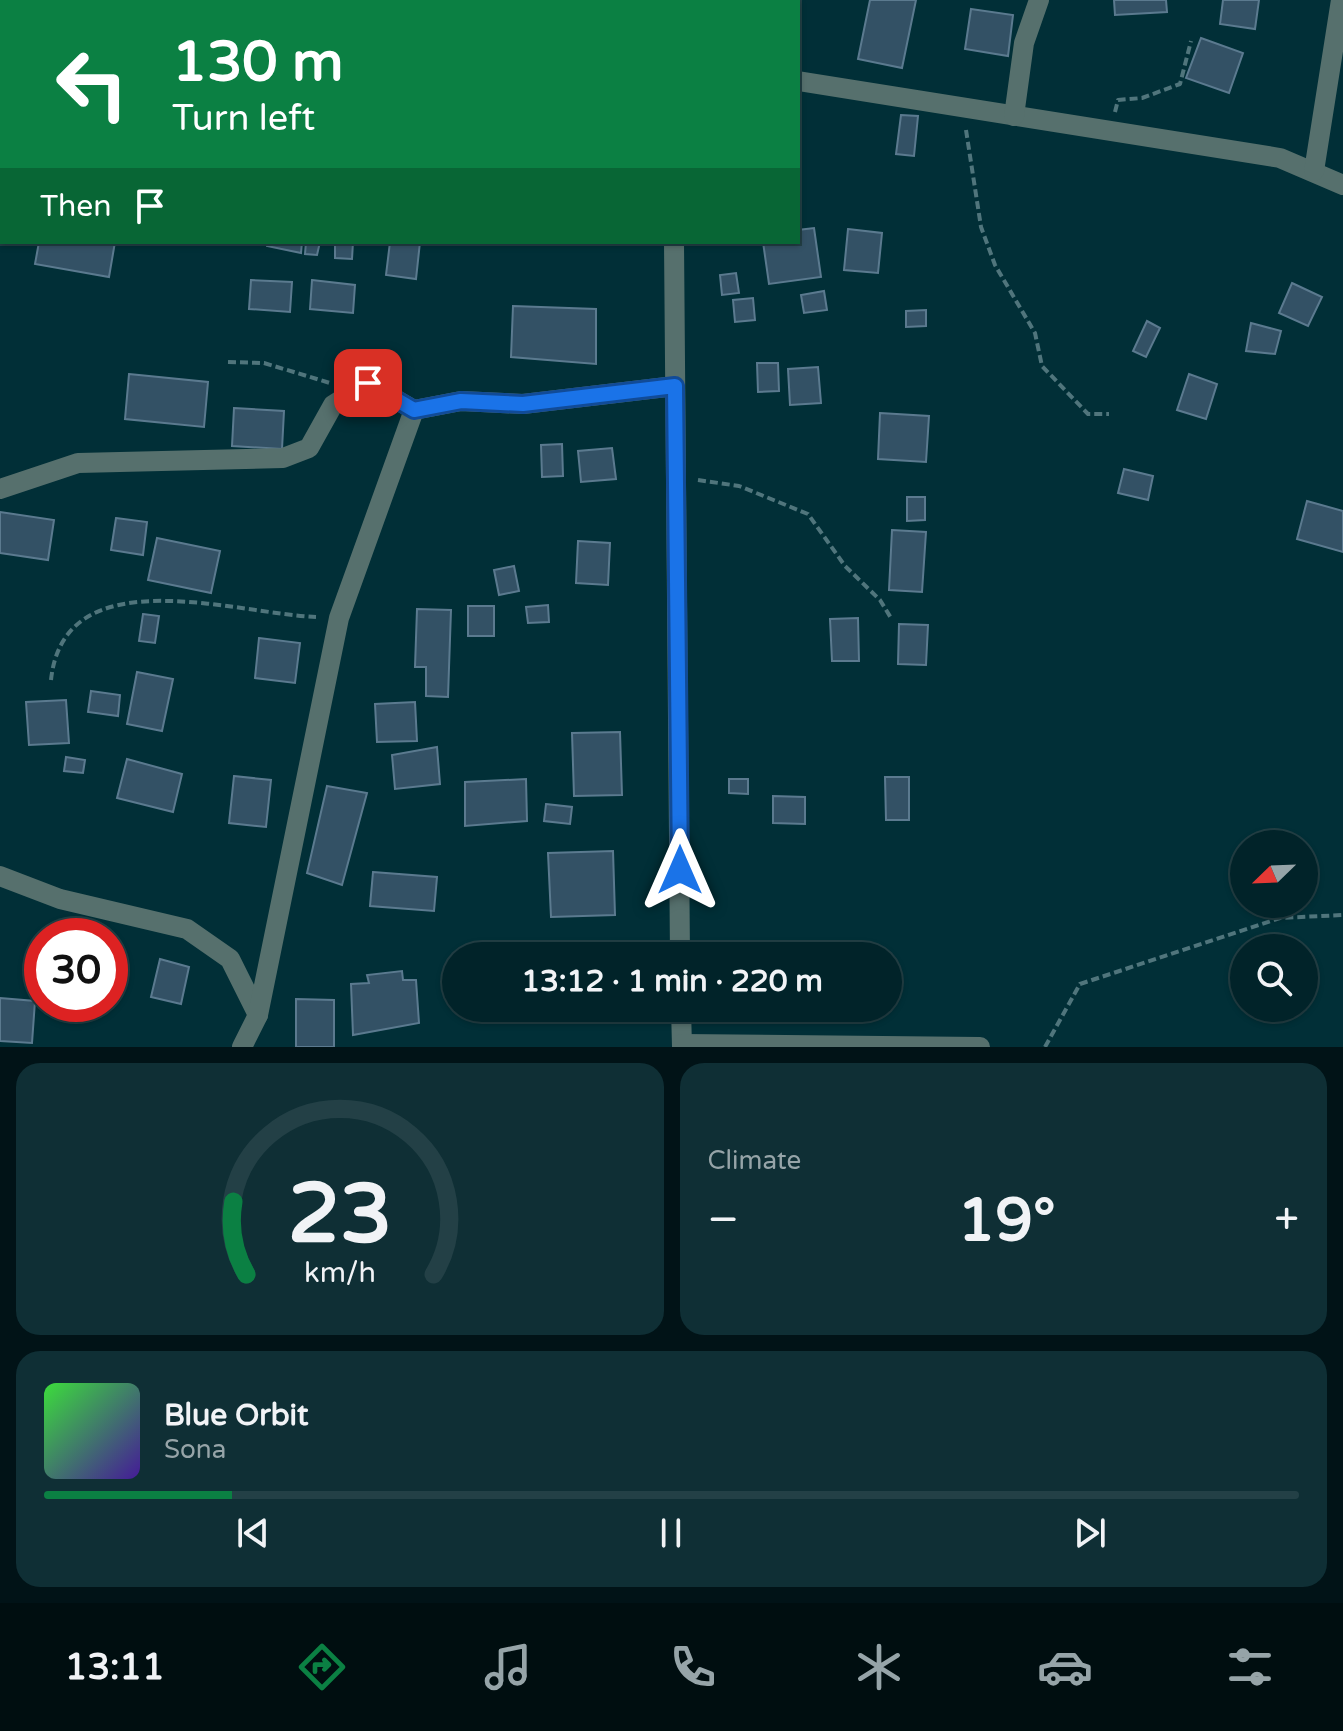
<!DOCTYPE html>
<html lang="en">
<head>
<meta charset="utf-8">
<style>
  :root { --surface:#012329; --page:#0f2f35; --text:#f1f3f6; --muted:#96a4a8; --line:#234046; --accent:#0b8043 }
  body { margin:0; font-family:"Varela Round",sans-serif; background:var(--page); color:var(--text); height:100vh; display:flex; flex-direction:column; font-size:30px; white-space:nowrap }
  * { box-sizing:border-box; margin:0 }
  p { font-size:26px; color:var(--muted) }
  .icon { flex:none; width:44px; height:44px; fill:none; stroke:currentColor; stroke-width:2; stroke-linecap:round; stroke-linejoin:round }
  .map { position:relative; height:1047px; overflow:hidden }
  .details { display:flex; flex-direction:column; gap:16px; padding:16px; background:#011317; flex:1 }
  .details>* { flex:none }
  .guide { position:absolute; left:0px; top:0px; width:800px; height:244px; box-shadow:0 2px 6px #0004,0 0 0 2px var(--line); background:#0b8043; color:#fff; overflow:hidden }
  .needle { width:52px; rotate:247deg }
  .fabs { position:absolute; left:1230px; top:830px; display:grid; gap:16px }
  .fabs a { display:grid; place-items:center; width:88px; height:88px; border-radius:50%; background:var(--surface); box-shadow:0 2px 6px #0004,0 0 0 2px var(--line); font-size:40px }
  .speed { position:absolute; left:24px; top:918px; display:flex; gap:16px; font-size:40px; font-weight:700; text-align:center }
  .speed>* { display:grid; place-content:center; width:104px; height:104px; border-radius:50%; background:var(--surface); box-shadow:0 2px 6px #0004,0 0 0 2px var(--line); line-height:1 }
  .speed .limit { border:12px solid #d22; background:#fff; color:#111 }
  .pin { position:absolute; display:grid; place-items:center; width:68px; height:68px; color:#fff; margin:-34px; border-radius:16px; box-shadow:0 4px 12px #0006 }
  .me { position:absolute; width:88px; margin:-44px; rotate:0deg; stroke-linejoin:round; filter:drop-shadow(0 0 6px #0008) }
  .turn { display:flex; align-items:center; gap:28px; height:168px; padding:0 40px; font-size:36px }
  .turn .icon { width:104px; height:104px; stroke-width:2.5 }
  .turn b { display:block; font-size:56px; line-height:68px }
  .then { display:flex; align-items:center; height:76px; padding:0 40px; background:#0003; gap:16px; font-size:30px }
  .big { font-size:60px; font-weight:700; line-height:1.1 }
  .details .widget { flex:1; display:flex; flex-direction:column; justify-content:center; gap:12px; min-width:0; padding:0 28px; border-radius:24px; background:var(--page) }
  .details .dial { align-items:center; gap:0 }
  .dial svg { height:208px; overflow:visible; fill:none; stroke:var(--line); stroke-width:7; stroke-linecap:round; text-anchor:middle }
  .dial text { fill:var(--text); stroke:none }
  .song { display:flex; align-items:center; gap:24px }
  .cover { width:96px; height:96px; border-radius:12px; background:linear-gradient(135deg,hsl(120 70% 55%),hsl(260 70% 35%)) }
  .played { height:8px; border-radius:4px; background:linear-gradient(90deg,var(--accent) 15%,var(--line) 15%) }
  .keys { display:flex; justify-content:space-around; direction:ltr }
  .heat { display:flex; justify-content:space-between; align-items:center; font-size:44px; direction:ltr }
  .details .tiles { flex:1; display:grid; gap:16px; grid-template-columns:1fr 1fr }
  .widget:last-child { grid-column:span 2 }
  .trip { position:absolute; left:442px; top:942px; width:460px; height:80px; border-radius:40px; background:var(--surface); box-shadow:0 2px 6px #0004,0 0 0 2px var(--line); font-weight:700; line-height:80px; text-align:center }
  .tabs { display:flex; height:128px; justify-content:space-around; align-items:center; background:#000e10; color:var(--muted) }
  .tabs .icon { width:56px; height:56px }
  .tabs .selected { color:var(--accent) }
  .tabs b { font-size:36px; color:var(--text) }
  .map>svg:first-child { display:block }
</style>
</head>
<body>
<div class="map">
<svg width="1343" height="1047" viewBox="0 0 1343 1047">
  <rect width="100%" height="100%" fill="#012f37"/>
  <g fill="#335165" stroke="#5b7a8f" stroke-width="2">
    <polygon points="870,0 916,0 902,68 858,59"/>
    <polygon points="1114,0 1166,0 1167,12 1115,15"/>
    <polygon points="1223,0 1259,0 1255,29 1220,24"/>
    <polygon points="971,9 1013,15 1008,56 965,49"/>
    <polygon points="1201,38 1243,53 1229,93 1186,78"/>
    <polygon points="901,115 918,116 914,156 896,154"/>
    <polygon points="814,228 821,277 769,284 763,242 798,242 798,230"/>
    <polygon points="848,229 882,233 878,273 844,270"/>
    <polygon points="39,242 115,242 109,277 35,264"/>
    <polygon points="267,242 302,242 301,253 267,246"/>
    <polygon points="306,242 320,242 317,255 305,254"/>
    <polygon points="335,242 353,242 352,259 335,258"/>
    <polygon points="390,242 420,242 416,279 386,275"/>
    <polygon points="736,273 739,293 722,295 720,275"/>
    <polygon points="251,280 292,282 290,312 249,309"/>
    <polygon points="312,280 355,285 353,313 310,309"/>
    <polygon points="1292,283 1322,297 1308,326 1279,313"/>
    <polygon points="824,291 827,310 804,313 801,295"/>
    <polygon points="753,298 755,320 735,322 733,300"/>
    <polygon points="513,306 596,309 596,364 511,357"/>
    <polygon points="926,310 926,326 906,327 906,311"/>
    <polygon points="1147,321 1160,328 1146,357 1133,351"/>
    <polygon points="1251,323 1281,331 1275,354 1246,351"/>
    <polygon points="757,363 778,363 779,391 758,392"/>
    <polygon points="818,367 821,403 790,405 788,369"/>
    <polygon points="129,374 208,382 204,427 125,419"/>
    <polygon points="1189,374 1217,384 1206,419 1177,410"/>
    <polygon points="234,408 284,411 282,449 232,446"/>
    <polygon points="880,413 929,416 926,462 878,459"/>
    <polygon points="562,444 563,476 542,477 541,445"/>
    <polygon points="612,448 616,479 581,482 578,451"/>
    <polygon points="1124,469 1153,476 1148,500 1118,493"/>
    <polygon points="907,497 925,497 925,520 907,521"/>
    <polygon points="1307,501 1343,511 1343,552 1297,539"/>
    <polygon points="0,512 54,520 48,560 0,553"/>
    <polygon points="116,518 147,522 143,555 111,550"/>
    <polygon points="892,530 926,532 922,592 889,590"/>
    <polygon points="157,538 220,551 211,593 148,580"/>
    <polygon points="578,541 610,543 608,585 576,583"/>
    <polygon points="514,566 519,591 499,595 494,570"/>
    <polygon points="548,605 549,622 528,623 526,607"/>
    <rect x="468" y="606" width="26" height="30"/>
    <polygon points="417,609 451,610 448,697 426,696 426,667 415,667"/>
    <polygon points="143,614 159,616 155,643 139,641"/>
    <polygon points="858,618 859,661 832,661 830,619"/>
    <polygon points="899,624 928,625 926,665 898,664"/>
    <polygon points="259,638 300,643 295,683 255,678"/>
    <polygon points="137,672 173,679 162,731 127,724"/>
    <polygon points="91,691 120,695 118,716 88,712"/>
    <polygon points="66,700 69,743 29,745 26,702"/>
    <polygon points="415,702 417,741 377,742 375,704"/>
    <polygon points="620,732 622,795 574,796 572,733"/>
    <polygon points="437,747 440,784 395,789 392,755"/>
    <polygon points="66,757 85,760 83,773 64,771"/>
    <polygon points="127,759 182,774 173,812 117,798"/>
    <polygon points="234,776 271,780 266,827 229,823"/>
    <polygon points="885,777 909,777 909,820 886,820"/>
    <polygon points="526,779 527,821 465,826 465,782"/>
    <polygon points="729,779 748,779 748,794 729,793"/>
    <polygon points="327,786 367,793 342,885 307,873"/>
    <polygon points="773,796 805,797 805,824 773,823"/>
    <polygon points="546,804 572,807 570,824 544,821"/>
    <polygon points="613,851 615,915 551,917 548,853"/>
    <polygon points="373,872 437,877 434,911 370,906"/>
    <polygon points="160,959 189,967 181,1004 151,997"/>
    <polygon points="402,971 403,980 416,980 419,1023 353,1035 351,984 369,983 367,975"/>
    <polygon points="0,998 35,1001 32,1043 0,1041"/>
    <polygon points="296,999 334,1000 334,1047 296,1047"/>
  </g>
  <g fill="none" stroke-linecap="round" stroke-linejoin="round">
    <g stroke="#50757c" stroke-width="4" stroke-dasharray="8 4" stroke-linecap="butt">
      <polyline points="227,2 228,0"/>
      <polyline points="1115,112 1118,100 1142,98 1180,84 1191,41"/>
      <polyline points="966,130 981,227 995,265 1035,333 1042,366 1088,414 1109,414"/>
      <polyline points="228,362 264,363 330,383"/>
      <polyline points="698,480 739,486 808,514 845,566 880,600 891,618"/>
      <path d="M51,680c13,-124 185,-66 265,-63"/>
      <polyline points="1045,1047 1080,984 1280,918 1343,915"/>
    </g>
    <g stroke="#56706d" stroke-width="20">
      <polyline points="677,0 677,2"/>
      <polyline points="798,81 1280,158 1343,185"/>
      <polyline points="1014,116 1024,43 1039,0"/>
      <polyline points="1314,171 1341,0"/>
      <polyline points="674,242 680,956"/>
      <polyline points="0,489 78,463 283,458 309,448 333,405 368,383 414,410"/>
      <polyline points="0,876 60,899 187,929 230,959 258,1015"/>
      <polyline points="681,1008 682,1047"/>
      <polyline points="682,1044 980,1047"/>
      <polyline points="242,1047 258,1015 339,618 414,410 461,401 523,404 675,386"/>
    </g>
  </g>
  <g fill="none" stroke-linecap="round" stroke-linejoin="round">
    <g stroke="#114b97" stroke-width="20">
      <polyline id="route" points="368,383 414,410 461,401 523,404 675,386 680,870"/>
    </g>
    <use href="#route" stroke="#1a73e8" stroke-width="14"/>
  </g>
</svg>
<div class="fabs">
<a><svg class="needle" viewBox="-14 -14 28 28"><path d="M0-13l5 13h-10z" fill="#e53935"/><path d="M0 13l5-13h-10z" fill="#96a4a8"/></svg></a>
<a><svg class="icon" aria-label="search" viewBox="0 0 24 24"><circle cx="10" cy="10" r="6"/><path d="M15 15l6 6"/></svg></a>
</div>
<div class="speed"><div class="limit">30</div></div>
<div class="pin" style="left:368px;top:383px;background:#d93025"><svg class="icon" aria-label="arrive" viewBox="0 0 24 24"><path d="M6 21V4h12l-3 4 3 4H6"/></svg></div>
<svg class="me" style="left:680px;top:870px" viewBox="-20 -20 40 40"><path d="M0-17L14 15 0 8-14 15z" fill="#1a73e8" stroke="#fff" stroke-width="4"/></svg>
<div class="trip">13:12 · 1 min · 220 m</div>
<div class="guide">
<div class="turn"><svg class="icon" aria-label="left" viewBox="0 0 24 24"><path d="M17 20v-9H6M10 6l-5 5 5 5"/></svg><div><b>130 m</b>Turn left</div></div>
<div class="then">Then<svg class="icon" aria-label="arrive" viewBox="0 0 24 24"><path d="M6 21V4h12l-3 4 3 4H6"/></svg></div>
</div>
</div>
<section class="details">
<div class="tiles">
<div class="widget dial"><svg viewBox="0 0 100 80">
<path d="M14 69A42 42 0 1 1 86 69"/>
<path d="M14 69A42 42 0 0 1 9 41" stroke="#0b8043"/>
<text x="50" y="56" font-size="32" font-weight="700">23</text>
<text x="50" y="72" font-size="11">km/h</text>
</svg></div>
<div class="widget"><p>Climate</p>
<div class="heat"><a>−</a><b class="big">19°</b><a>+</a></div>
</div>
<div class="widget">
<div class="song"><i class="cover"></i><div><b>Blue Orbit</b><p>Sona</p></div></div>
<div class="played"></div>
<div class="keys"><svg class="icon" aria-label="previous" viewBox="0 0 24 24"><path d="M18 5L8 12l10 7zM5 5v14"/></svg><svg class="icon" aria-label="pause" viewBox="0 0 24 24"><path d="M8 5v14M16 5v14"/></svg><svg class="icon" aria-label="next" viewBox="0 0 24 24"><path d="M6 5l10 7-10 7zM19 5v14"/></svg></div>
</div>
</div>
</section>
<nav class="tabs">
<b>13:11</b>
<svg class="icon selected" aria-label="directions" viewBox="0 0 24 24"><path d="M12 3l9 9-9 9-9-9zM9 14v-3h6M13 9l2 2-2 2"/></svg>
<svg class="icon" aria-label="music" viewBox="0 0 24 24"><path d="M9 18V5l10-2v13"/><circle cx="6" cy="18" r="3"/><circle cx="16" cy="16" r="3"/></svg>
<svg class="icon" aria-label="phone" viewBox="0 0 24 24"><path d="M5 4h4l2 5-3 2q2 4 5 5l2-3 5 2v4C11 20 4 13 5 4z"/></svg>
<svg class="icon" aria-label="climate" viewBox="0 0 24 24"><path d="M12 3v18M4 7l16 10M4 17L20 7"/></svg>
<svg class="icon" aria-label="car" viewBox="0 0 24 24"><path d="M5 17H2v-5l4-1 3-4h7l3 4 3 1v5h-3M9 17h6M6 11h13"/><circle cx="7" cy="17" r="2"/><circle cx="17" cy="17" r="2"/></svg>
<svg class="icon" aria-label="filters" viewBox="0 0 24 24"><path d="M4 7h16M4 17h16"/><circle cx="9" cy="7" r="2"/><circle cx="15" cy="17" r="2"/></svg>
</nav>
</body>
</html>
